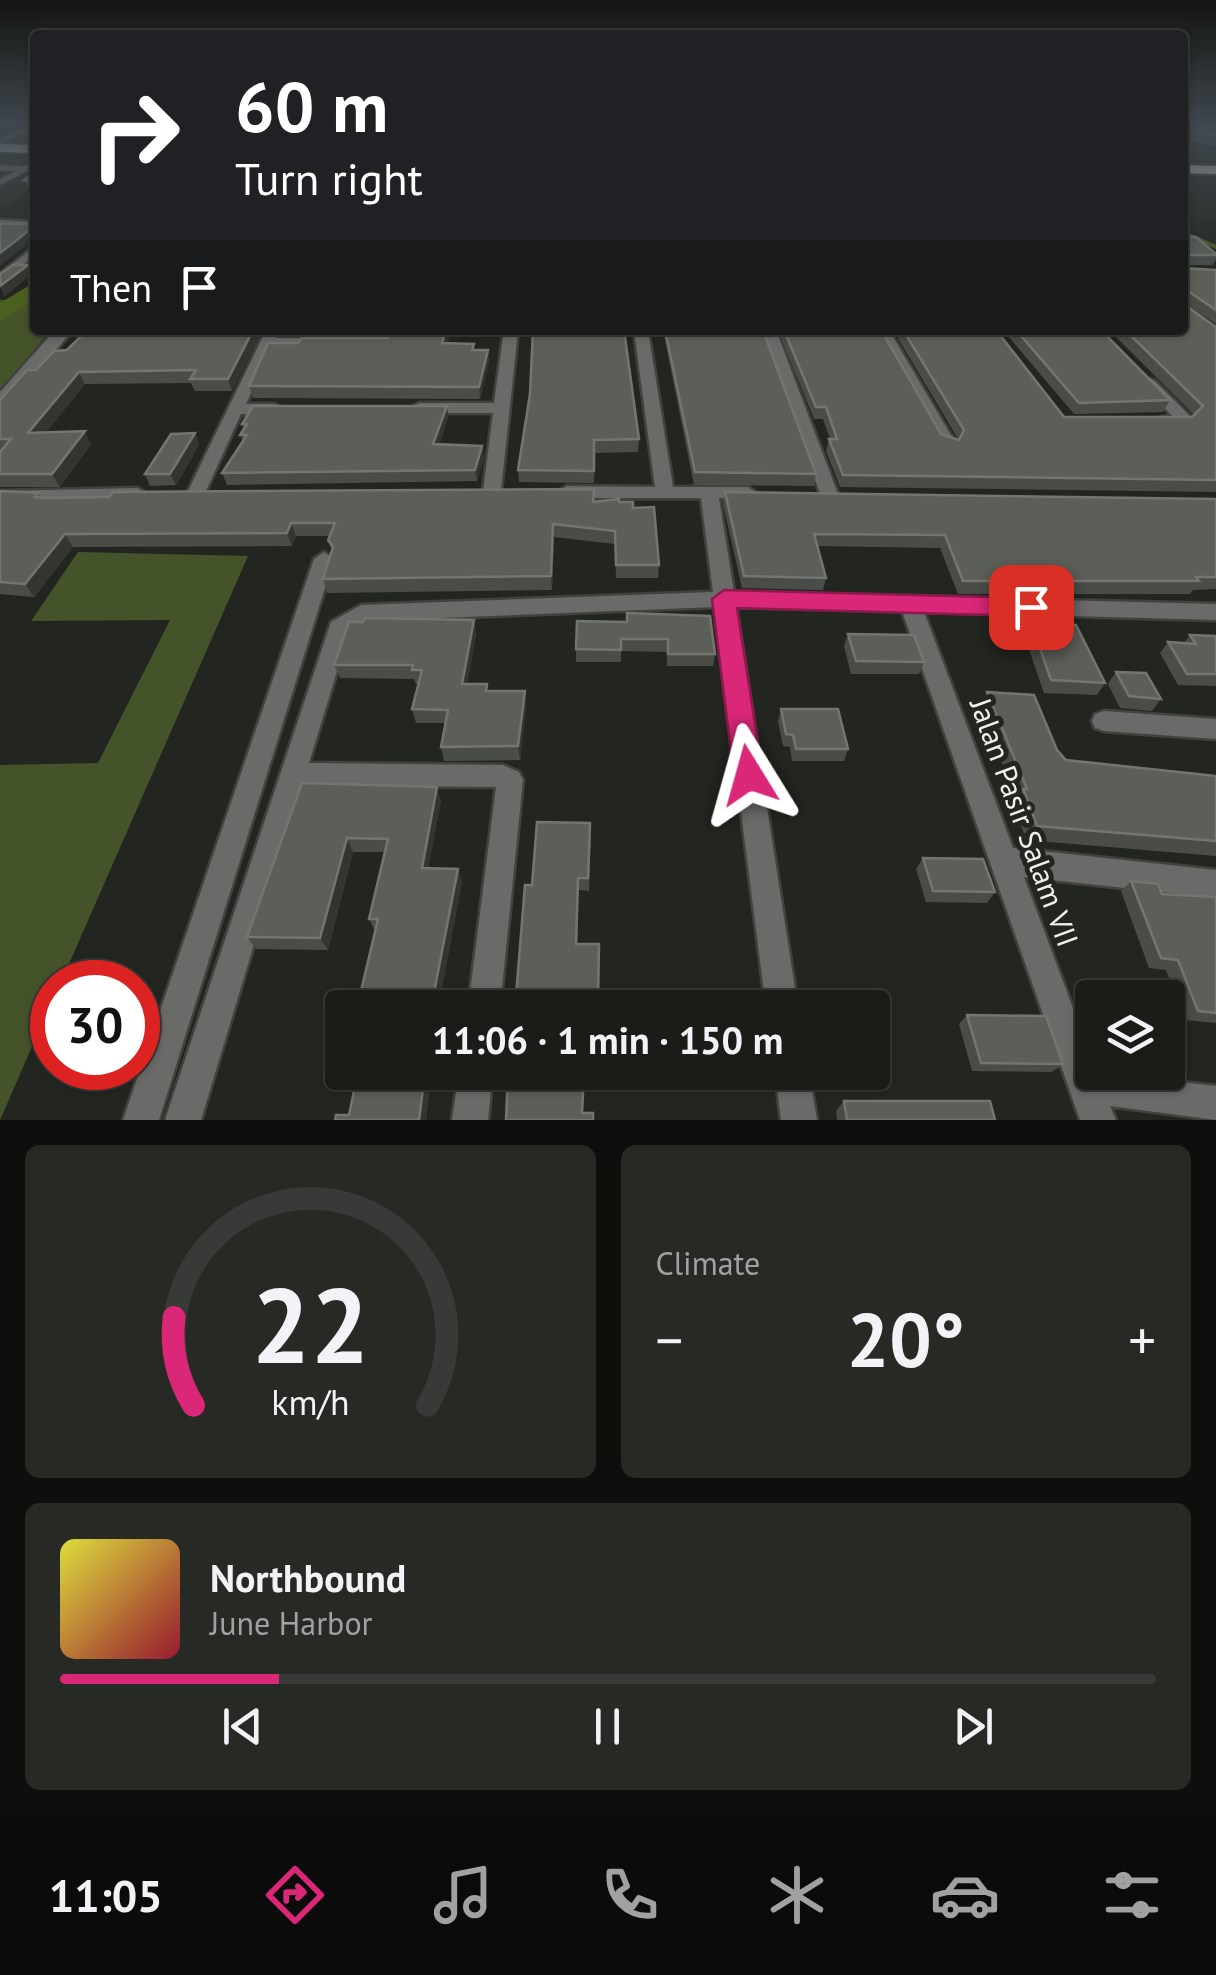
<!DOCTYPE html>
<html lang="en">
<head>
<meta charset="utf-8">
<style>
  :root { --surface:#1a1c18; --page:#272925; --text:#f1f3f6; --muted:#9fa1a2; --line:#383a37; --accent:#db2777 }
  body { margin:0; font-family:"PT Sans",sans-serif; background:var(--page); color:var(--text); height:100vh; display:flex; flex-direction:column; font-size:38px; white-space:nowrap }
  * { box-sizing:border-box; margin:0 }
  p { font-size:32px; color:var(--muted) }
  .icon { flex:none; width:55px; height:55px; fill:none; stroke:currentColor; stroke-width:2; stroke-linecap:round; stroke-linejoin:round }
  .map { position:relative; height:1120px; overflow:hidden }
  .panel { display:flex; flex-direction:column; gap:25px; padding:25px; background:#0e0f0d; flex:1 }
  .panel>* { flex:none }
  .guide { position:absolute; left:30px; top:30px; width:1158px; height:305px; border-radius:10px; box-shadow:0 2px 8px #0004,0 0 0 2px var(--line); background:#202124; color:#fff; overflow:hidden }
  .tools { position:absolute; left:1075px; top:980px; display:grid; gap:20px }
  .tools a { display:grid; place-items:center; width:110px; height:110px; border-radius:10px; background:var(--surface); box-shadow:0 2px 8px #0004,0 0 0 2px var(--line); font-size:50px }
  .speed { position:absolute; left:30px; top:960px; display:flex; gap:20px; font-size:50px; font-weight:700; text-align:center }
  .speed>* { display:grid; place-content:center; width:130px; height:130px; border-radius:50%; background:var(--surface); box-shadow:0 2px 8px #0004,0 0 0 2px var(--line); line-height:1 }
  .speed .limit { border:15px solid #d22; background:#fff; color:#111 }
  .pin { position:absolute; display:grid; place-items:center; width:85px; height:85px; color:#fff; margin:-42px; border-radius:20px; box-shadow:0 5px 15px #0006 }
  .me { position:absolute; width:110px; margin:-55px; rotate:352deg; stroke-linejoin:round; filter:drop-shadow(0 0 8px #0008) }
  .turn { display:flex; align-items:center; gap:35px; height:210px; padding:0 40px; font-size:45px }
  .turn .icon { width:130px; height:130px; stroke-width:2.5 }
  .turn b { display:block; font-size:70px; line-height:85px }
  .then { display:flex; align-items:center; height:95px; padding:0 40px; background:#0003; gap:20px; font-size:38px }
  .big { font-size:75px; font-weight:700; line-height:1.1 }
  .panel .widget { flex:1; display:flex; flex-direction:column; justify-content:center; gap:15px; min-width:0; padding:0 35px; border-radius:15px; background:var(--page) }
  .panel .dial { align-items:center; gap:0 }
  .dial svg { height:260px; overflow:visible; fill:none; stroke:var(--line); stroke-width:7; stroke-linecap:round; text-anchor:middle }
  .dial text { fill:var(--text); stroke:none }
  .song { display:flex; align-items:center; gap:30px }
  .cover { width:120px; height:120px; border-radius:15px; background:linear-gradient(135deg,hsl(60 70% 55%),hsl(350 70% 35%)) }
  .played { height:10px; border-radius:5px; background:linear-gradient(90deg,var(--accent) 20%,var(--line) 20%) }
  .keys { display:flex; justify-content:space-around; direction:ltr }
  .heat { display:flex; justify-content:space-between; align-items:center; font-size:55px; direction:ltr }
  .panel .tiles { flex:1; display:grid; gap:25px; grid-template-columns:1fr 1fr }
  .widget:last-child { grid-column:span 2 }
  .trip { position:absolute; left:325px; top:990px; width:565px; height:100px; border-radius:10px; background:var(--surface); box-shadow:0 2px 8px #0004,0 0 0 2px var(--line); font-weight:700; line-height:100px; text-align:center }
  .menu { display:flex; height:160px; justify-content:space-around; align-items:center; background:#0a0b0a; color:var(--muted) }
  .menu .icon { width:70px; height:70px }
  .menu .on { color:var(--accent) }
  .menu b { font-size:45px; color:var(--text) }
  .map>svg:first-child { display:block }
</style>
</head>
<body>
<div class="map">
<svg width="1216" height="1120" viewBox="0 0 1216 1120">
  <rect width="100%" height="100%" fill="#232620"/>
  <polygon fill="#2c3025" points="0,158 35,159 35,183 10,206 0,206"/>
  <g fill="#45532b">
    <polygon points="35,298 35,330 51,330 0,390 0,300"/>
    <polygon points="78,552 248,556 61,982 52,982 52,1001 0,1120 0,765 98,763 170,620 31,621"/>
  </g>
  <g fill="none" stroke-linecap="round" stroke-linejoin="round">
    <polyline stroke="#4b5f1e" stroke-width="4" points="1182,232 1216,247"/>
    <polygon fill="#4b5f1e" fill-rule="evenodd" points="35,282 35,300 0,322 0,303"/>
    <g stroke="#40423d" stroke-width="8">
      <g id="service">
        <polyline points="0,141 18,131 35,130"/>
        <polyline points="1182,152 1188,152"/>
        <polyline points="0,168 26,169"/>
        <polyline points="0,182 35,164"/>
      </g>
    </g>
    <g stroke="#40423d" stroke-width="5">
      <g id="minor">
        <polygon points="0,220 35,222 35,228 0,226"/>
        <polygon points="35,246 35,255 0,284 0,274"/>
        <polygon points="266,330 280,330 276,338 325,338 332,342 325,346 272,346 246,404 275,404 283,409 275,414 241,414 205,493 196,499 190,497 187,493"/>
        <polygon points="504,330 518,330 501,491 492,497 483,491 493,413 419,413 411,408 419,403 494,403"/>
        <polygon points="634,330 648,330 673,487 748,487 757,493 748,499 719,498 734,592 1216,604 1216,620 924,612 1013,848 1216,870 1216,898 1024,877 1092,1059 1092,1072 1216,1086 1216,1120 1110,1106 1116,1120 1080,1120 902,611 736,607 798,1008 766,1008 715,607 366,621 349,632 309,763 503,765 519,772 523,780 500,1008 468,1008 496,787 302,785 201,1120 165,1120 331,622 361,605 713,592 701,498 567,498 558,492 567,486 655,487"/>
        <polygon points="762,330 776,330 838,494 835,498 829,500 820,494"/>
        <polygon points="875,330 889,330 956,444 954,448 948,449 940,444"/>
        <polygon points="1150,379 1155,381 1191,417 1191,423 1158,424 1158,418 1172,416 1142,384"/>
        <polygon points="138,488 147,494 144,498 0,503 0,491"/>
        <polygon points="324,552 334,559 159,1120 123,1120 314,559"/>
        <polygon points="1104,711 1216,719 1216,739 1104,731 1095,728 1092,721 1095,714"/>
        <polygon points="459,1072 493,1072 488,1120 452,1120"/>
        <polygon points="775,1072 809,1072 817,1120 781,1120"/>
      </g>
    </g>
    <g stroke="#40423d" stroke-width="5">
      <polygon id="tertiary" points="55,330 73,330 7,408 0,410 0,392"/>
    </g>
    <g stroke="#40423d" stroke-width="4">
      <g id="trunk">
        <polygon points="0,144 35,145 35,153 0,152"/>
        <polygon points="1182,165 1216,166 1216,174 1182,173"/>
      </g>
    </g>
    <use href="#service" stroke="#6a6b68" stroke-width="5"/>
    <use href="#minor" fill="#6a6b68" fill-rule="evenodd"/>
    <use href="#tertiary" fill="#6a6b68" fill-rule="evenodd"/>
    <use href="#trunk" fill="#bec0ba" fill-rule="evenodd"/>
  </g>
  <g fill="#4a4d47">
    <polygon points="1182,125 1216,125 1216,147 1190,140 1191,136 1182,134"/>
    <polygon points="35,170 35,193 30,193 24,180"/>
    <polygon points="1182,237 1216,254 1216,259 1213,265 1184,265 1184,268 1216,270 1216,324 1185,304 1185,305 1216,327 1216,492 840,487 826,451 829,439 830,439 823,419 814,419 778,330 881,330 941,434 958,439 893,330 996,330 1064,417 1192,417 1194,415 1109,330 1182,330"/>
    <polygon points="87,330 263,330 232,391 195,391 191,383 85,384 46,432 91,444 60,487 0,487 0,399 36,370 67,350"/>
    <polygon points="313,330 452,330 447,343 474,350 488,350 489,362 480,399 253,398 249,386 298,343 387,338 391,336 389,334 314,334"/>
    <polygon points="663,330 763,330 816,474 814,486 694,485"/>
    <polygon points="1003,330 1101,330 1170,400 1163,412 1074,414"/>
    <polygon points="530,394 639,439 638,452 595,453 594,483 519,482 518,470"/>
    <polygon points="447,406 448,417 439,445 482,446 484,458 477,481 227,485 222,473 243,441 240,435 244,430 242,424"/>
    <polygon points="195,433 199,445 176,485 150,486 145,474"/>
    <polygon points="0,491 38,493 40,497 619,502 633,508 659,565 658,578 616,578 615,544 554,537 552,590 327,593 323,579 332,551 328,540 330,536 296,536 292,546 73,547 34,597 0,594"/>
    <polygon points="725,492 1216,499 1216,589 1193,590 1190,594 958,594 940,548 817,546 826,578 823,590 742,588 723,504"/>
    <polygon points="474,620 476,634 467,684 526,705 520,760 444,761 441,747 445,723 416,723 412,709 418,684 416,684 414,679 340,678 334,665"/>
    <polygon points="627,622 715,654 713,666 667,666 667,652 621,651 621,662 576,662 576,649"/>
    <polygon points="1031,623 1105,683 1097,695 1044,693 1024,635"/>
    <polygon points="848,634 924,662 919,674 851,674 844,646"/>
    <polygon points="1190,635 1216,636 1216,686 1178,685 1160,653 1168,642 1184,643"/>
    <polygon points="1116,672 1161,699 1152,711 1120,708 1108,684"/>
    <polygon points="987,692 1057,750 1066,760 1216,776 1216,856 1026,840 1013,803 1016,799 980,707"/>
    <polygon points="781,709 848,749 844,761 792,761 790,747 783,746 778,721"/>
    <polygon points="302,783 441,801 428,868 458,869 462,882 438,1008 357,1008 375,931 369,919 385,852 353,852 328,950 256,949 247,937"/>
    <polygon points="591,836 589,891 579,890 577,944 599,944 598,1008 515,1008"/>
    <polygon points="923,858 995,892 987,903 926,902 916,869"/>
    <polygon points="1131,881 1162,894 1216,897 1216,1023 1185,1020 1166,970 1149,968 1121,891"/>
    <polygon points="967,1015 1063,1064 1052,1072 972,1071 959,1024"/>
    <polygon points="358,1072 443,1072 442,1083 430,1083 426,1120 335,1120 349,1115"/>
    <polygon points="591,1072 591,1083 584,1083 583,1113 593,1120 508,1082 503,1082 500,1073"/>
    <polygon points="844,1101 995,1120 837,1120 836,1111"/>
  </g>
  <g fill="#333630">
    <polygon points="0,125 16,125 1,133"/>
    <polygon points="35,226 35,238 0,266 0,253"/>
    <polygon points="28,265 32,274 4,297 0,286"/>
    <polygon points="253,330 263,330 232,391 228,379"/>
    <polygon points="446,330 452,330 444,355 442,343"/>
    <polygon points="488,350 489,362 480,399 479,387"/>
    <polygon points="79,372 85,384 36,445 28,433"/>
    <polygon points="447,406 448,417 435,456 433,444"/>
    <polygon points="85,431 91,444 60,487 52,474"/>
    <polygon points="195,433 199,445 176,485 170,474"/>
    <polygon points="482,446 484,458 477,481 475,470"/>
    <polygon points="291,523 296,536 292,546 287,533"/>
    <polygon points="553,524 554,537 552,590 551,576"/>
    <polygon points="65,534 73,547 34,597 25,584"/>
    <polygon points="474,620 476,634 465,698 462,684"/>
    <polygon points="525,691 526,705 520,760 518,746"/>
    <polygon points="437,787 441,801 426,881 422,868"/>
    <polygon points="347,838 353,852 328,950 320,938"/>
    <polygon points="458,869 462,882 438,1008 431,1008"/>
    <polygon points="141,1002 151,1011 138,1045 138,1010"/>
    <polygon points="437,1072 443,1072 442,1083 437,1074"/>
    <polygon points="425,1073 430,1083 426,1120 419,1120"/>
  </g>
  <g fill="#5c5f58" stroke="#737670" stroke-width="2.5">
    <polygon points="1185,125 1216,125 1216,137 1194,132 1195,127"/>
    <polygon points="35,170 35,180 24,180"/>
    <polygon points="0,224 35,224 35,226 0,253"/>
    <polygon points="1182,237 1196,237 1216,254 1216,255 1184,255 1184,268 1216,270 1216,310 1185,289 1185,305 1216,327 1216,480 843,475 829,439 837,439 826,407 816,407 784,330 881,330 941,434 959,440 964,430 903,330 996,330 1064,417 1192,417 1203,406 1125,330 1182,330"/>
    <polygon points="13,265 28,265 0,286 0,274"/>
    <polygon points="87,330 253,330 228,379 190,379 196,370 79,372 28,433 85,431 52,474 0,474 0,452 11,439 0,439 0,399 2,398 27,370 36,370 54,351 67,350"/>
    <polygon points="395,330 446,330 442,343 474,344 472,350 488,350 479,387 249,386 268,343 298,343 302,338 387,338 397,332"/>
    <polygon points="533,330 624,330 639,439 594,440 594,471 518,470 530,394"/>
    <polygon points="665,330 763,330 816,474 695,472"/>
    <polygon points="1016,330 1101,330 1170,400 1079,403"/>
    <polygon points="253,406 447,406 433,444 482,446 475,470 222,473 247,435 240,435 247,424 242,424"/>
    <polygon points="195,433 170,474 145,474 171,434"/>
    <polygon points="594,489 593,502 619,499 619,502 633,502 633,508 654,507 659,565 616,565 615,531 553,524 551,576 323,579 333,547 328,540 335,523 291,523 287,533 65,534 25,584 0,582 0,491 38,493 35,497 46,498 109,497 113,492"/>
    <polygon points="725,492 1216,499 1216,577 1196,577 1199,581 963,581 945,535 814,534 826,578 744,576"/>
    <polygon points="627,613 710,616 715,654 668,654 668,639 621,639 621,650 576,649 577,621 627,622"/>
    <polygon points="365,618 474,620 462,684 487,684 486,691 525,691 518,746 441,747 448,710 412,709 422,670 412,670 413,665 334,665 349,622 363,622"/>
    <polygon points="1031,623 1076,625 1105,683 1051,680"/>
    <polygon points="848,634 914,635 924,662 856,661"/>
    <polygon points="1190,635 1216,636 1216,674 1187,674 1168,642 1196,644"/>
    <polygon points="1116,672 1146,673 1161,699 1129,696"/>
    <polygon points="987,692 1034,695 1057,750 1066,760 1216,776 1216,841 1037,826 1023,789 1027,789"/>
    <polygon points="781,709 838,709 848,749 796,749 793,735 786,734"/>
    <polygon points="302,783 437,787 422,868 458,869 431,1008 357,1008 378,919 369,919 388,839 347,838 320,938 247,937"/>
    <polygon points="537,822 590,823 588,878 578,878 576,944 599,944 598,1000 592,1000 592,1008 515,1008 525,885 532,885"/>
    <polygon points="923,858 983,859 995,892 933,891"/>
    <polygon points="1131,881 1158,884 1162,894 1216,897 1216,1013 1198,1011 1178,960 1161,958"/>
    <polygon points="967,1015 1046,1016 1063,1064 981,1063"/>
    <polygon points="358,1072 437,1072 425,1073 419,1120 335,1120 336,1115 349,1115"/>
    <polygon points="500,1072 590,1072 590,1074 584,1074 582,1113 593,1113 593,1120 506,1120 508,1073"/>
    <polygon points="844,1101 990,1101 995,1120 847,1120"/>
  </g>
  <linearGradient id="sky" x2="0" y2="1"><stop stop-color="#131512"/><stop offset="0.44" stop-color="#3f474e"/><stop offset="1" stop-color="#3f474e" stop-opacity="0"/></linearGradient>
  <rect width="1216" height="282" fill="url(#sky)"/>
  <polygon fill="#db2777" stroke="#8e194d" stroke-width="2.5" points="724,590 1031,598 1043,607 1031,616 737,608 763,775 759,784 749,788 738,784 734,775 712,599"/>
  <g text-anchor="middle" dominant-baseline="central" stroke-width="10" stroke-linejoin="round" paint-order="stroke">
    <g font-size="30" fill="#f0f1ed" stroke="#232620">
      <text transform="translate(1025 822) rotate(70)">Jalan Pasir Salam VII</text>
    </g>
  </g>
</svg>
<div class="tools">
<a><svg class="icon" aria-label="layers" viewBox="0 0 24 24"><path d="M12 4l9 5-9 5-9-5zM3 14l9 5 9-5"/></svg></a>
</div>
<div class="speed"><div class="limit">30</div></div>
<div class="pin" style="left:1031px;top:607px;background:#d93025"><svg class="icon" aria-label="arrive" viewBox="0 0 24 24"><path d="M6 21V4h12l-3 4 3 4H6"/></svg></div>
<svg class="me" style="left:749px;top:775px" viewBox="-20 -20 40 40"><path d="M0-17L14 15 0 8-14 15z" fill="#db2777" stroke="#fff" stroke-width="4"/></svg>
<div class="trip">11:06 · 1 min · 150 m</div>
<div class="guide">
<div class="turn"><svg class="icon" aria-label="right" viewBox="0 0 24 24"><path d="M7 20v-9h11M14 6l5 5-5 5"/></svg><div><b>60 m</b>Turn right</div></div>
<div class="then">Then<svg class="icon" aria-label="arrive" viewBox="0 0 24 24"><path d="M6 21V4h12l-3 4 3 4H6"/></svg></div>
</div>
</div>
<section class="panel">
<div class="tiles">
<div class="widget dial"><svg viewBox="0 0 100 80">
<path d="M14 69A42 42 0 1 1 86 69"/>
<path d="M14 69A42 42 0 0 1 8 42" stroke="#db2777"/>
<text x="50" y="56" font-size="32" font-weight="700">22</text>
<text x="50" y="72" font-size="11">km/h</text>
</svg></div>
<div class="widget"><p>Climate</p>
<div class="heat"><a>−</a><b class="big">20°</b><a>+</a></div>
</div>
<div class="widget">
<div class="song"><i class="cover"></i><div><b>Northbound</b><p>June Harbor</p></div></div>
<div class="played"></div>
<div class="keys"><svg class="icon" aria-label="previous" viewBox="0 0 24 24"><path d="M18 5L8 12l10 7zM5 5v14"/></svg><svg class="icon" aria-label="pause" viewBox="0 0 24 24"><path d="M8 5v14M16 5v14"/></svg><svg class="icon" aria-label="next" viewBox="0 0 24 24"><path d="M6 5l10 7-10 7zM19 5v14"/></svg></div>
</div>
</div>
</section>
<nav class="menu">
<b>11:05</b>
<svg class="icon on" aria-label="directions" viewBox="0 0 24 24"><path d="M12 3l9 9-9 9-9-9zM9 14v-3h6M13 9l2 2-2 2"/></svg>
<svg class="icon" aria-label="music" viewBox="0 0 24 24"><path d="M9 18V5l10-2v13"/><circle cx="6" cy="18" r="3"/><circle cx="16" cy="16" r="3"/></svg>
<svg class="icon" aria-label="phone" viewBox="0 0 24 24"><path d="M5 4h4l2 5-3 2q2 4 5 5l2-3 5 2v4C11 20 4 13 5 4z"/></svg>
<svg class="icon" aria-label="climate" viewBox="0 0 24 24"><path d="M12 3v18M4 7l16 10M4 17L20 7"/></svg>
<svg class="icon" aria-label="car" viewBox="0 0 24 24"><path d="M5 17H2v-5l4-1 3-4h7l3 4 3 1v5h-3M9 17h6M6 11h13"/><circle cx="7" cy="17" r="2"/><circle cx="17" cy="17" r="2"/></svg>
<svg class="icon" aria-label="filters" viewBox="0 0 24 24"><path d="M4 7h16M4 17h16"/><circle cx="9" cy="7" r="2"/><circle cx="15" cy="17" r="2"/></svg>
</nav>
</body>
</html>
